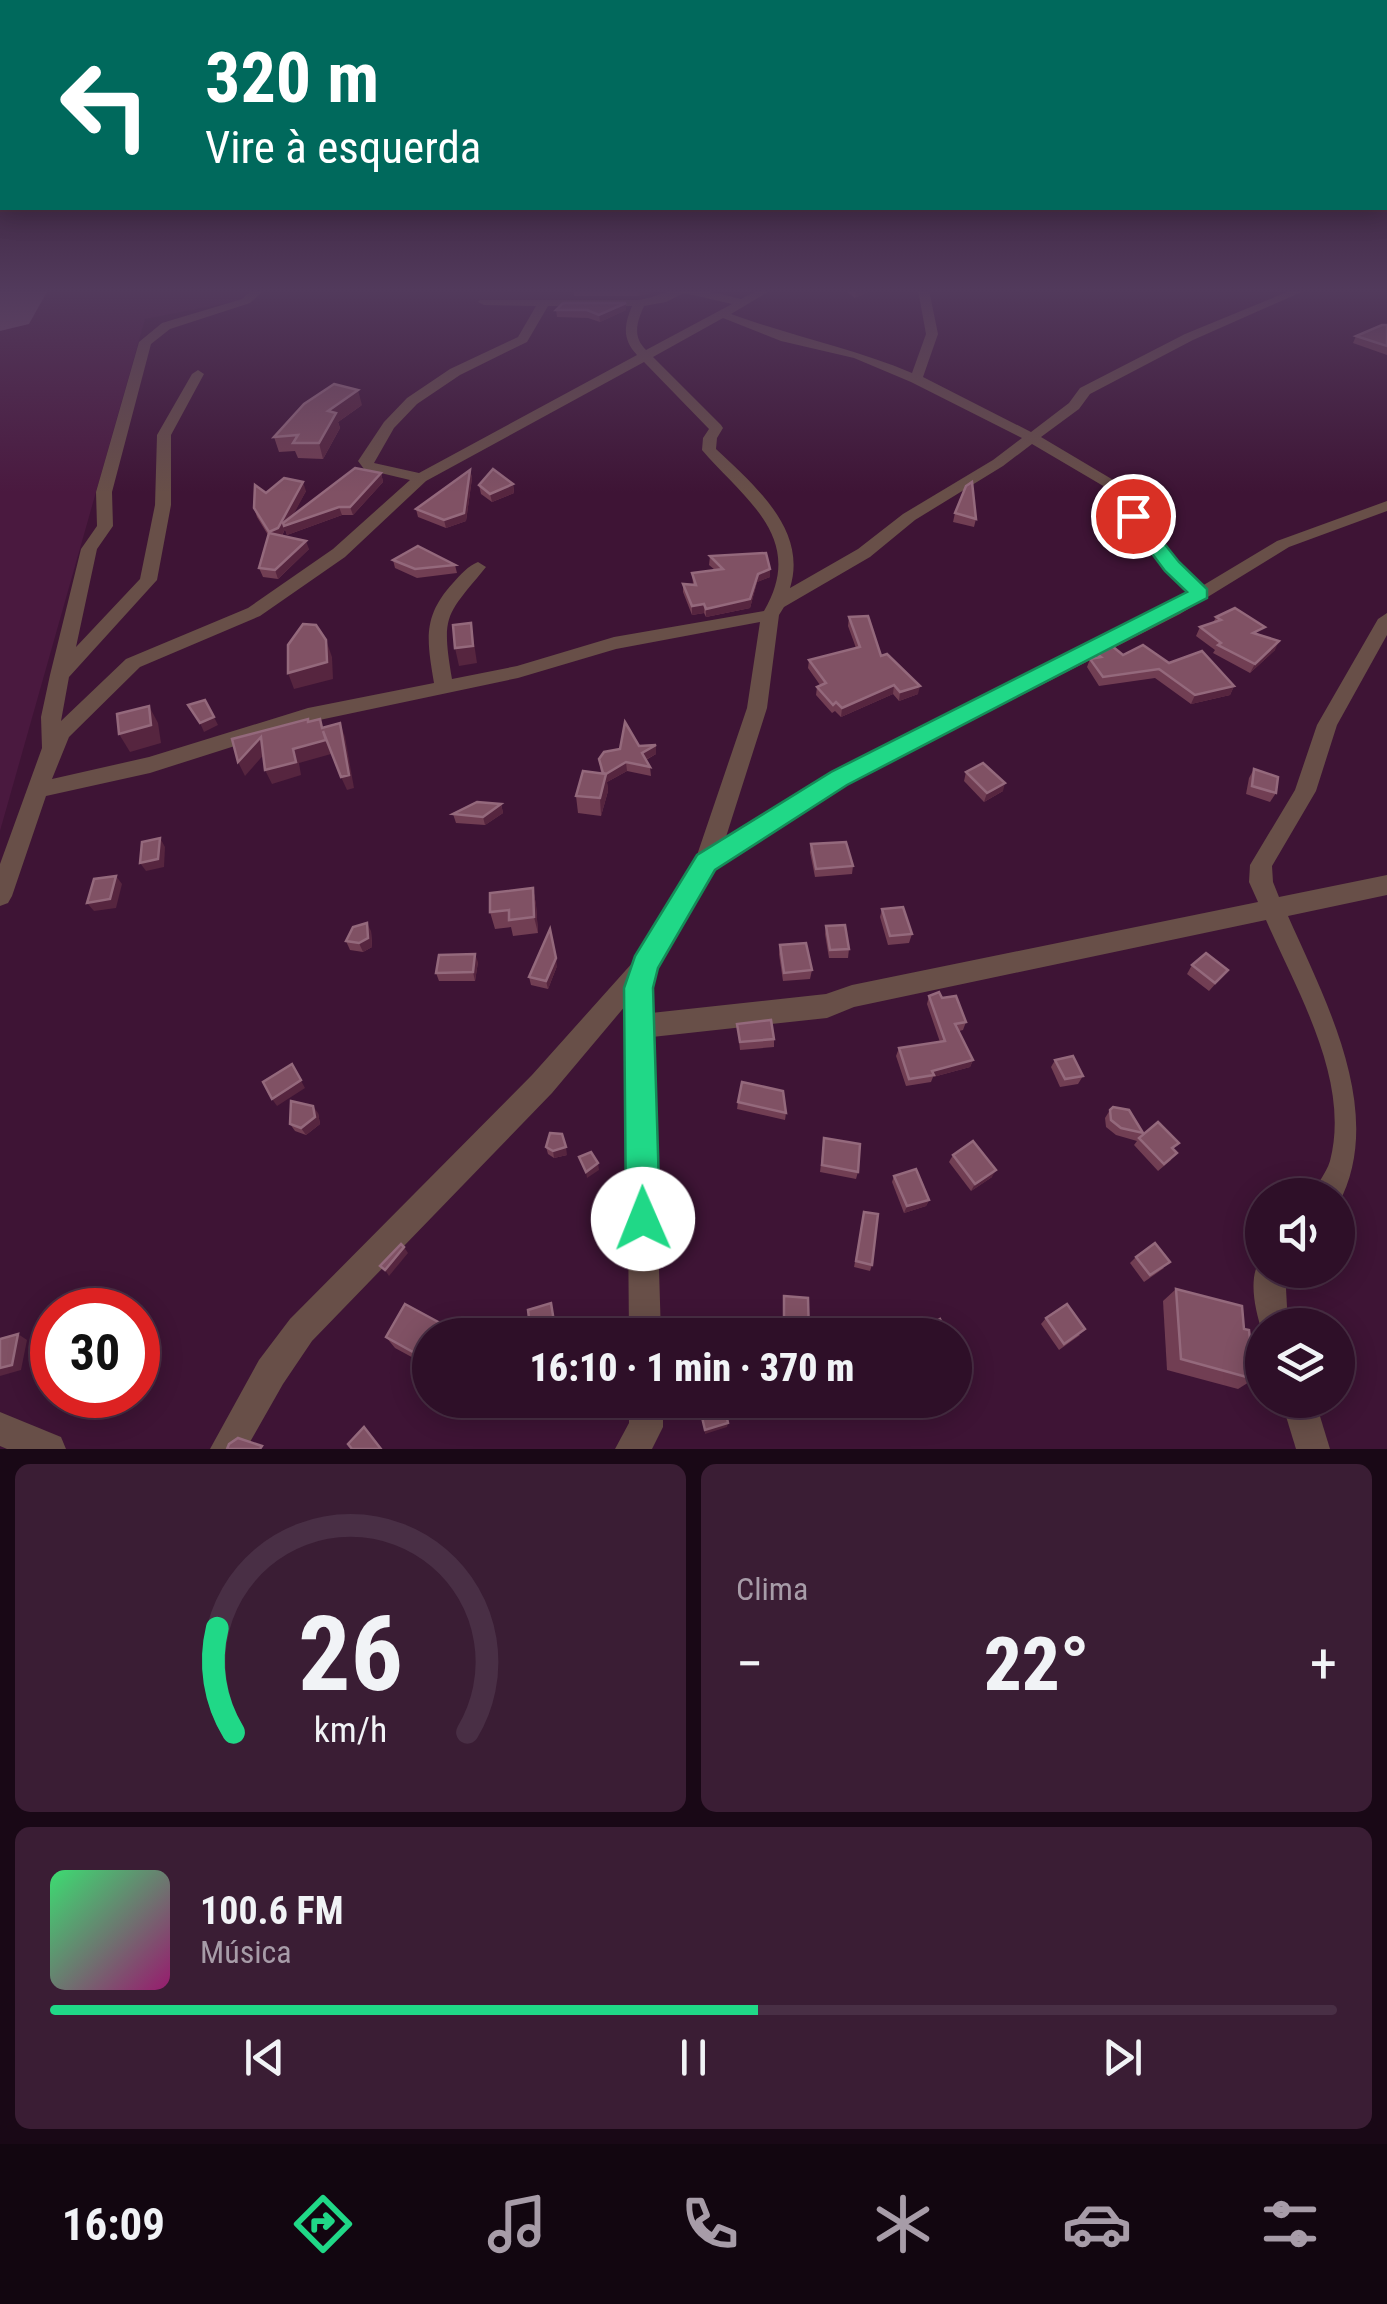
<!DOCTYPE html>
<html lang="pt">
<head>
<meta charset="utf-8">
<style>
  :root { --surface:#2e0f28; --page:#3a1d34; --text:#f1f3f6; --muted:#a79ca8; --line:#492f45; --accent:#20d887 }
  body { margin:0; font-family:"Roboto Condensed",sans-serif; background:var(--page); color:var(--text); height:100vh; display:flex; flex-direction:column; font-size:38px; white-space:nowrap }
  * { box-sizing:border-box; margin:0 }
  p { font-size:32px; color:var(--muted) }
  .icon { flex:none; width:55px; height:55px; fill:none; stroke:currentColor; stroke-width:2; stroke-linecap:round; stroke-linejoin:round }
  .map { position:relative; height:1449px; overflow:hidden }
  .sheet { display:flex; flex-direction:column; gap:15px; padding:15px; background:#190816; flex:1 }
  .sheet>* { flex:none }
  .guide { position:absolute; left:0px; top:0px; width:1388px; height:210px; box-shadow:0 5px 25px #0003,0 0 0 2px var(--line); background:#00695c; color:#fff; overflow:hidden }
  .buttons { position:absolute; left:1245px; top:1178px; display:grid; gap:20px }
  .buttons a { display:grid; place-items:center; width:110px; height:110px; border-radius:50%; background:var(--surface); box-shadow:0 5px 25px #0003,0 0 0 2px var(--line); font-size:50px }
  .speed { position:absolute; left:30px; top:1288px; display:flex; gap:20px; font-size:50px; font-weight:700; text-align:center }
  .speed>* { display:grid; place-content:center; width:130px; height:130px; border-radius:50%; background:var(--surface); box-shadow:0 5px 25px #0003,0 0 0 2px var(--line); line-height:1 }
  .speed .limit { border:15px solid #d22; background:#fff; color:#111 }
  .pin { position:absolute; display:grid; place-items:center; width:85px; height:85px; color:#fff; margin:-42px; border:5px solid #fff; border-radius:50%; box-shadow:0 2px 10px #0007 }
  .me { position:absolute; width:110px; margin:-55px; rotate:359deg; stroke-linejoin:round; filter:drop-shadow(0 0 8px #0008) }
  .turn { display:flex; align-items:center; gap:35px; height:210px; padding:0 40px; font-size:45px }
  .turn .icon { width:130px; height:130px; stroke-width:2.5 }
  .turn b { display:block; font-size:70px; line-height:85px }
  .big { font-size:75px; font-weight:800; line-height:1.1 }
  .sheet .card { flex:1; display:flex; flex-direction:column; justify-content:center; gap:15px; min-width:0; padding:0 35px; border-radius:15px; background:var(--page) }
  .sheet .dial { align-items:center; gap:0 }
  .dial svg { height:260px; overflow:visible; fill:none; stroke:var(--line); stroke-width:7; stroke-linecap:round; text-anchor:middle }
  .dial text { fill:var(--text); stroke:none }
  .song { display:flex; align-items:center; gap:30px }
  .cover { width:120px; height:120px; border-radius:15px; background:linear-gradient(135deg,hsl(140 70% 55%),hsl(320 70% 35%)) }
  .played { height:10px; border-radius:5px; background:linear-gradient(90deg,var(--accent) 55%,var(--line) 55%) }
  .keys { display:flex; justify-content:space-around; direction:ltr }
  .heat { display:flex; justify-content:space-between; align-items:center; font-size:55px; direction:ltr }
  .sheet .tiles { flex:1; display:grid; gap:15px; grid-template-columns:1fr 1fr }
  .card:last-child { grid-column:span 2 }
  .trip { position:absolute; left:412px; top:1318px; width:560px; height:100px; border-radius:50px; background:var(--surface); box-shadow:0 5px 25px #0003,0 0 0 2px var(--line); font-weight:800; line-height:100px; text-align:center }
  .menu { display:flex; height:160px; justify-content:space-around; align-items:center; background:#120610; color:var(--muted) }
  .menu .icon { width:70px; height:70px }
  .menu .active { color:var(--accent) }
  .menu b { font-size:45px; color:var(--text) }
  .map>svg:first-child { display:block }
</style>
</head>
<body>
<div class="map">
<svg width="1387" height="1449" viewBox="0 0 1387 1449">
  <rect width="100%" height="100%" fill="#3e1435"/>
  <polygon fill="#4a193f" points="0,290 255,290 243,300 145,319 0,831"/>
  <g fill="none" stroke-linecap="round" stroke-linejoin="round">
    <polygon fill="#73506b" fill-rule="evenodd" points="0,290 48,290 29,324 0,331"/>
    <g fill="#684f48" fill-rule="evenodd">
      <path d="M252,290h13l-15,13 -80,26 -19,15 -39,148 1,34 -16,23 -21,98 64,-68 15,-74 2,-70 35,-61 6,-4 6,4 -33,61v70l-14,75 -88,97 -8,44 65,-62 122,-51 85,-59 77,-69 -46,-11 -6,-8 26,-39 23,-24 43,-29 68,-32 18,-31 -52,-1 -6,-3 2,-2h159c14,-2 26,-9 38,-10 22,-2 43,4 64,9l17,-9h13l-40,24c60,22 122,34 181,59l14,-39 -8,-44h11l9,44 -15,43 108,55 38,-29 11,-15 105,-54 107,-44h14l-113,50 -103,54 -11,15 -38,28 74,44 63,81 24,24 75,-45 110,-40v10l-98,36 -109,67 -334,171 -132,84 -57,99 -6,20v25l175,-19 26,-9 406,-83 -9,-20 1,-17 45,-75 22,-65 61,-106 9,-6v22l-50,90 -21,66 -44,75 1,16 6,15 108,-22v20l-99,21c38,86 99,198 50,289v-10h-26c5,-12 14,-21 18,-34 21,-81 -33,-169 -64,-241l-412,87 -27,11 -175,19 9,298h-32l-3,-330 -74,88 -240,248 -29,43 -37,65h-36l49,-89 31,-41 242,-244 102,-114 61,-100 52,-153 13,-86 -144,27 -98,29 -208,44 -160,51 -104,23 -34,100 -4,7 -8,3v-42l42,-116 -1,-31 9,-42 31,-126 16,-23 -1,-34 43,-150 23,-19 80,-24zM684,293l48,11 -86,46c-14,-14 -9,-28 -2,-44l22,-4zM548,306h84c-8,19 -10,33 5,49l-218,118 -45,-10 20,-35 23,-24 43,-29 67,-33zM723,318l58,23 73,17 57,24 111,56 -29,22 -90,54 -45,35 -68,39c18,-58 -35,-102 -74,-139l1,-11 6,-10 -2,-3 -68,-68zM644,362l65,67 -6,9 -1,12c42,49 105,88 62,161l-150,26 -97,29 -65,13c-11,-65 -6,-63 34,-112l-8,-5c-10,4 -17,12 -25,21 -31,34 -26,57 -19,100l-126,25 -159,49 -97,22 17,-42 71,-70 120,-51 85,-59 81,-76zM1032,444l73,43 61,83 23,23 -357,180 -107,67 42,-132 12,-93 5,-8 86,-50 45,-37 88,-54z"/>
      <path d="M1262,1258v12h23l2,37 5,18h-30v6c-7,-21 -15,-56 0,-73z"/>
      <polygon points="629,1400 663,1400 663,1427 652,1449 615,1449 629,1423"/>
      <polygon points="1281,1400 1315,1400 1330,1449 1296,1449"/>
      <polygon points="0,1412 61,1437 66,1449 7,1449 0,1446"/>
    </g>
  </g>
  <g fill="#713e53">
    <polygon points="574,290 661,290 639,296 574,296"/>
    <polygon points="844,290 872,290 855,298"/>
    <polygon points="556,310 626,310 600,322 588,318 557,317"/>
    <polygon points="1387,325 1387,355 1353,343 1356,336"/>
    <polygon points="362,405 338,422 340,428 323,459 298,458 295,451 279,452 274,437"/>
    <polygon points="470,470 472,478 466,521 446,528 418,517 416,509"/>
    <polygon points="381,473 383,482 353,515 342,515 287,535 285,529 282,536 309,549 278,579 263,577 259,568 268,535 257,517 254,508 266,493 306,491 292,516"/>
    <polygon points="513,484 514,493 492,502 481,494 479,485"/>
    <polygon points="955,513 976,519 974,527 953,522"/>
    <polygon points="710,556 770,569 770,577 757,582 750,608 706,617 704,613 692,615 683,592 683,584 693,584 692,573 715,570 709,565"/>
    <polygon points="393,560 455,565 457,573 417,578 395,568"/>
    <polygon points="849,617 881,656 918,694 899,701 893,694 841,717 835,711 832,713 816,695 817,687 820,685 808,668 809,660 856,648 848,626"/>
    <polygon points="1216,617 1261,635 1275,650 1250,673 1213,653 1215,650 1196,636 1200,627 1213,623"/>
    <polygon points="1097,654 1123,655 1169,663 1234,686 1230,695 1191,704 1155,678 1099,686 1087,667 1090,659 1095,658"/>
    <polygon points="639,746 656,754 646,760 650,767 651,776 627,771 607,782 608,791 601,816 578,813 576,796 601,773 599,759"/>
    <polygon points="1254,769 1276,793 1270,802 1246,794 1249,778"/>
    <polygon points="966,772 1003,791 984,802 964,781"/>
    <polygon points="501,804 503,813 485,825 456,823 453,814"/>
    <polygon points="811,844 853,866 852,874 815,877 810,852"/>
    <polygon points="533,888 536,905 538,933 513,936 511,927 495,929 490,912"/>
    <polygon points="882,909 912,934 909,943 888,945 880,917"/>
    <polygon points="826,926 849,949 848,958 829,958 825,934"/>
    <polygon points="371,931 372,947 363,952 350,950 346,941"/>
    <polygon points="780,945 812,970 810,979 783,981 779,954"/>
    <polygon points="478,962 475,981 439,981 436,973"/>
    <polygon points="1192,965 1228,970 1209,991 1187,974"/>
    <polygon points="557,966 548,989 531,985 529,977"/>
    <polygon points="929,996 942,998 966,1022 963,1030 959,1031 973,1060 970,1067 933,1077 931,1082 906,1086 896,1056 899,1048 940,1042 927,1004"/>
    <polygon points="737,1024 774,1039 774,1047 740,1050"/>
    <polygon points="1055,1060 1083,1076 1078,1084 1060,1087 1051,1067"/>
    <polygon points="738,1102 786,1113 785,1120 737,1109"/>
    <polygon points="1110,1110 1143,1133 1139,1138 1179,1143 1173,1149 1171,1160 1158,1171 1134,1145 1137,1141 1116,1135 1106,1127 1105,1118"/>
    <polygon points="318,1113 320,1124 306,1135 295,1131 290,1124"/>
    <polygon points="824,1138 858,1172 856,1179 820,1172"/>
    <polygon points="546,1147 567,1155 554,1158 548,1154"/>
    <polygon points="953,1155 992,1177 971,1191 949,1162"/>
    <polygon points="894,1176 929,1200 926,1206 904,1213 892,1182"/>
    <polygon points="864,1212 872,1265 870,1271 854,1267"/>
    <polygon points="1136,1257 1164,1268 1144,1282 1130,1263"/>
    <polygon points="1176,1289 1244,1329 1254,1379 1238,1389 1167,1370 1163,1301"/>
    <polygon points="1046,1318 1080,1335 1059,1350 1041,1324"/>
    <polygon points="440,1323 448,1334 430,1335 430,1367 395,1348 386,1337"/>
  </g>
  <g fill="#56253f">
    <polygon points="638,290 661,290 639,296"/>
    <polygon points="858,290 872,290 855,298 856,291"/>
    <polygon points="626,303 626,310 600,322 599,315"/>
    <polygon points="358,390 362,405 338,422 340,428 323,459 319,443 328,411"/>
    <polygon points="470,470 472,478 466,521 446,528 444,520"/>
    <polygon points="381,473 383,482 353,515 350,507"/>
    <polygon points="303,482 306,491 288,525 339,507 342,515 287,535 285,529 281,537 269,532"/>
    <polygon points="513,484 514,493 492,502 490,494"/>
    <polygon points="306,541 309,549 278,579 275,570"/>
    <polygon points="770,569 770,577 757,582 750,608 706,617 706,609 758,574"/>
    <polygon points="704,604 704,613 692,615 692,606"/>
    <polygon points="471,623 477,663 459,666 455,648"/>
    <polygon points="326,640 332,657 333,679 294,689 288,673"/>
    <polygon points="1279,641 1275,650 1250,673 1255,664"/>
    <polygon points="894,685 893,694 841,717 842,708"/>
    <polygon points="920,686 918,694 899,701 900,692"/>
    <polygon points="1234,686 1230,695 1191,704 1195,695"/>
    <polygon points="149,706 158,723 161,743 130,752 119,734"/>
    <polygon points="214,717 218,725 204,732 200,723"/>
    <polygon points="340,723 345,737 354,788 347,790 341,777"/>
    <polygon points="323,731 331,754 299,763 301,775 272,784 265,770 293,749"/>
    <polygon points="261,737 267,751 245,776 238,762"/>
    <polygon points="656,745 656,754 643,761 642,753"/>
    <polygon points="626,762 627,771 607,782 608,791 601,816 600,798 603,775"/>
    <polygon points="1005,783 1003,791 984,802 987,793"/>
    <polygon points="501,804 503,813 485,825 483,817"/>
    <polygon points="160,838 165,847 164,867 146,871 140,863"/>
    <polygon points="116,876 122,884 116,908 94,911 87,903"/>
    <polygon points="533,888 536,905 538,933 534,917"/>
    <polygon points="367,923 371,931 372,947 363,952 359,943"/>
    <polygon points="475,954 478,962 475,981 473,972"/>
    <polygon points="556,958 557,966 548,989 546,981"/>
    <polygon points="973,1060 970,1067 933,1077 932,1071"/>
    <polygon points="292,1064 305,1088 277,1106 272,1099"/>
    <polygon points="313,1106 318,1113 320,1124 306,1135 301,1128"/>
    <polygon points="566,1147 567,1155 554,1158 553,1151"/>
    <polygon points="598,1163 599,1170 587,1178 586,1172"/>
    <polygon points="996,1170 992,1177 971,1191 975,1184"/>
    <polygon points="929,1200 926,1206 904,1213 907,1206"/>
    <polygon points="404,1247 408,1253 389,1276 385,1270"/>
    <polygon points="551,1303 557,1334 542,1335 544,1331"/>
    <polygon points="440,1323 448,1334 447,1335 434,1335"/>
    <polygon points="18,1334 27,1340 21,1370 0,1376 0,1368"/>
    <polygon points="430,1342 430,1367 422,1357"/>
    <polygon points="728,1423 727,1427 705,1434 705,1430"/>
  </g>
  <g fill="#805164" stroke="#94697c" stroke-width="2.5">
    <polygon points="563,303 626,303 599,315 587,310 556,310"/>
    <polygon points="1382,325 1387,325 1387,346 1356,336"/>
    <polygon points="334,384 358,390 328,411 336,413 319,443 293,443 298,435 274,437 304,404"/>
    <polygon points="355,468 381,473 350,507 339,507 284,526 283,523"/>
    <polygon points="493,469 513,484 490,494 479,485"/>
    <polygon points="470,470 464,513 444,520 416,509"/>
    <polygon points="284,478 303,482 278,528 269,532 254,508 255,485 266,493"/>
    <polygon points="972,482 976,519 955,513 966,486"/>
    <polygon points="269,533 306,541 275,570 259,568"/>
    <polygon points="418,546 455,565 415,569 393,560"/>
    <polygon points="766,553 770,569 758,574 750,599 706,609 704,604 692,606 683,584 696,585 692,573 723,569 710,556"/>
    <polygon points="1235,608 1265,627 1253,633 1279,641 1255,664 1218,645 1221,643 1200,627 1221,620 1216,617"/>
    <polygon points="868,616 881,656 887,654 920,686 900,692 894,685 842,708 836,702 833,705 817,687 826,683 809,660 860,647 849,617"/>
    <polygon points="471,623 473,646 455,648 453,625"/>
    <polygon points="303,624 316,625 326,640 327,662 288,673 288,645"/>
    <polygon points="1143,645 1169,663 1202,651 1234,686 1195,695 1159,669 1103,677 1090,659 1101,657 1097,654 1112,646 1123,655"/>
    <polygon points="205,700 214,717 200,723 188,705"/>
    <polygon points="149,706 151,725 119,734 117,714"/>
    <polygon points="308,719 308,722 320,719 322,728 340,723 349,775 341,777 323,731 326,740 293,749 296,762 265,770 261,737 238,762 232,739"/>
    <polygon points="625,722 639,746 656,745 642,753 650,767 626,762 606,774 603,773 599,759 604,752 620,749"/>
    <polygon points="983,763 1005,783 987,793 966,772"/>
    <polygon points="1254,769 1278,777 1276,793 1252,786"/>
    <polygon points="583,771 606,774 600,798 576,796"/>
    <polygon points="477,802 501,804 483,817 453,814"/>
    <polygon points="160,838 158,859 140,863 142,842"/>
    <polygon points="846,842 853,866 816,869 811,844"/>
    <polygon points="116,876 110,899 87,903 94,879"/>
    <polygon points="533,888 534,917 509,920 509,910 490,912 490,893"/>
    <polygon points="903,907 912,934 890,936 882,909"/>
    <polygon points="367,923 368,938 359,943 346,941 353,927"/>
    <polygon points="845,925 849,949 830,950 826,926"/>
    <polygon points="550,929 556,958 546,981 529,977"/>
    <polygon points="806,943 812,970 784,973 780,945"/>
    <polygon points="1206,953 1228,970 1215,983 1192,965"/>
    <polygon points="475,954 473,972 436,973 439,955"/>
    <polygon points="939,992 942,998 956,996 966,1022 955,1024 973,1060 932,1071 934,1075 909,1079 899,1048 945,1041 929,996"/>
    <polygon points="771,1020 774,1039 740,1042 737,1024"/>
    <polygon points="1073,1056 1083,1076 1065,1079 1055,1060"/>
    <polygon points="292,1064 301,1080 272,1099 263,1082"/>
    <polygon points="742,1082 783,1091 786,1113 738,1102"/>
    <polygon points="291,1101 313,1106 315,1117 301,1128 290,1124"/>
    <polygon points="1113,1107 1129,1110 1143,1133 1121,1128 1111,1120 1110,1110"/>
    <polygon points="1158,1122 1179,1143 1172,1148 1177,1153 1164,1164 1139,1138"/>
    <polygon points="550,1133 562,1134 566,1147 553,1151 546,1147"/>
    <polygon points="824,1138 860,1144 858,1172 822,1165"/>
    <polygon points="973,1141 996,1170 975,1184 953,1155"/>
    <polygon points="591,1152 598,1163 586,1172 579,1157"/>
    <polygon points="916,1169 929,1200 907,1206 894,1176"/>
    <polygon points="864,1212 878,1214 872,1265 856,1261"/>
    <polygon points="1155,1243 1170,1262 1150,1275 1136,1257"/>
    <polygon points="401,1244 404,1247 385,1270 380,1266"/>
    <polygon points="1176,1289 1242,1306 1244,1329 1249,1330 1254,1379 1181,1359"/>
    <polygon points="784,1296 808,1298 809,1335 784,1335"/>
    <polygon points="551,1303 555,1328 544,1331 542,1335 531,1335 528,1310"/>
    <polygon points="405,1304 440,1323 434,1335 430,1335 430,1342 422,1357 386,1337"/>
    <polygon points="1067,1304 1085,1329 1064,1344 1046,1318"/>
    <polygon points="940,1319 948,1335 924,1335 921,1329"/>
    <polygon points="18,1334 12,1365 0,1368 0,1339"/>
    <polygon points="698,1400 723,1400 728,1423 705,1430"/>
    <polygon points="364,1427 381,1449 352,1449 348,1444"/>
    <polygon points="238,1438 262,1446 260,1449 227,1449 229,1444"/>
  </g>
  <linearGradient id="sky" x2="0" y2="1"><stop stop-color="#220b1d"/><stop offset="0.59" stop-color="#523a5c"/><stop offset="1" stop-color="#523a5c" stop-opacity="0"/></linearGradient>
  <rect width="1387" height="493" fill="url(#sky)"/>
  <polygon fill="#20d887" stroke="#158c58" stroke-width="2.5" points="1133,510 1139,512 1179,562 1207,589 1207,598 847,785 715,870 658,968 653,988 660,1219 655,1231 643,1236 631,1231 626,1219 624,988 635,956 697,855 831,772 1187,592 1165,571 1124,516"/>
</svg>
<div class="buttons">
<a><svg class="icon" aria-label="sound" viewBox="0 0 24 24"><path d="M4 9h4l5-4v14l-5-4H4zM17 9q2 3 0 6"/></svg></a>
<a><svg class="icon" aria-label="layers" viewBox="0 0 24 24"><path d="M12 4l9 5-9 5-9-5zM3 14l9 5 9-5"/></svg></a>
</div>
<div class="speed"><div class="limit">30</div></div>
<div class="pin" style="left:1133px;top:516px;background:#d93025"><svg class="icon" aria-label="arrive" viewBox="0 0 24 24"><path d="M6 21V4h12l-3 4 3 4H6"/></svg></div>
<svg class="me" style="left:643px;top:1219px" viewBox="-20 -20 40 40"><circle r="19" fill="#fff"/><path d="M0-13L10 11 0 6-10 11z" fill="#20d887"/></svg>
<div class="trip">16:10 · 1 min · 370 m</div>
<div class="guide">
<div class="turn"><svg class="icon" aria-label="left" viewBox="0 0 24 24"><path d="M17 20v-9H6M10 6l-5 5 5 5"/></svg><div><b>320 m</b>Vire à esquerda</div></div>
</div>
</div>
<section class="sheet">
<div class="tiles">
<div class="card dial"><svg viewBox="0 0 100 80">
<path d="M14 69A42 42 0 1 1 86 69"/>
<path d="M14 69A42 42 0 0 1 9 37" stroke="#20d887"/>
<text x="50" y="56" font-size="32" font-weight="700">26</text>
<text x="50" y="72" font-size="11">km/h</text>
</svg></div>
<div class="card"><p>Clima</p>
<div class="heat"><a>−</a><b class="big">22°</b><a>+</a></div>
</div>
<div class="card">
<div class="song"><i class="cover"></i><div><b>100.6 FM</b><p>Música</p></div></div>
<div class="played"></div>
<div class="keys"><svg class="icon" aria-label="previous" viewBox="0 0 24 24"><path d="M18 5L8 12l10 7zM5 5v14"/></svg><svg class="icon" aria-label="pause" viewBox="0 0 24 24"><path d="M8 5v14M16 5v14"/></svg><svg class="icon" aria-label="next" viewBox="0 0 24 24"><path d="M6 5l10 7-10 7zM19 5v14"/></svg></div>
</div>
</div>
</section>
<nav class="menu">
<b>16:09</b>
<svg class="icon active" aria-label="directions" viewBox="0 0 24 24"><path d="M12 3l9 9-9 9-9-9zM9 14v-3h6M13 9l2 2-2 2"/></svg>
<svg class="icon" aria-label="music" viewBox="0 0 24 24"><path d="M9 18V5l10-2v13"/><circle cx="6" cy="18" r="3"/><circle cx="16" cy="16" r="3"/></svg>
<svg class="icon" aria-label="phone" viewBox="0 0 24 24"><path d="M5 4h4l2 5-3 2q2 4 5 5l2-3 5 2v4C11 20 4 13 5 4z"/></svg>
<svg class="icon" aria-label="climate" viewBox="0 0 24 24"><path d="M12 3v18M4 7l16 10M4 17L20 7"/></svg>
<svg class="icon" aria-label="car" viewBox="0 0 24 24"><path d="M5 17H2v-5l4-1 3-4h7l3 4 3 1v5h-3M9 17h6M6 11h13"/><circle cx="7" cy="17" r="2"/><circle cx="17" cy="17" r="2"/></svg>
<svg class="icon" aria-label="filters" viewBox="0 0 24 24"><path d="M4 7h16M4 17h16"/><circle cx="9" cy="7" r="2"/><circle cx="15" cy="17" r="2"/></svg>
</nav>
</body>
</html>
